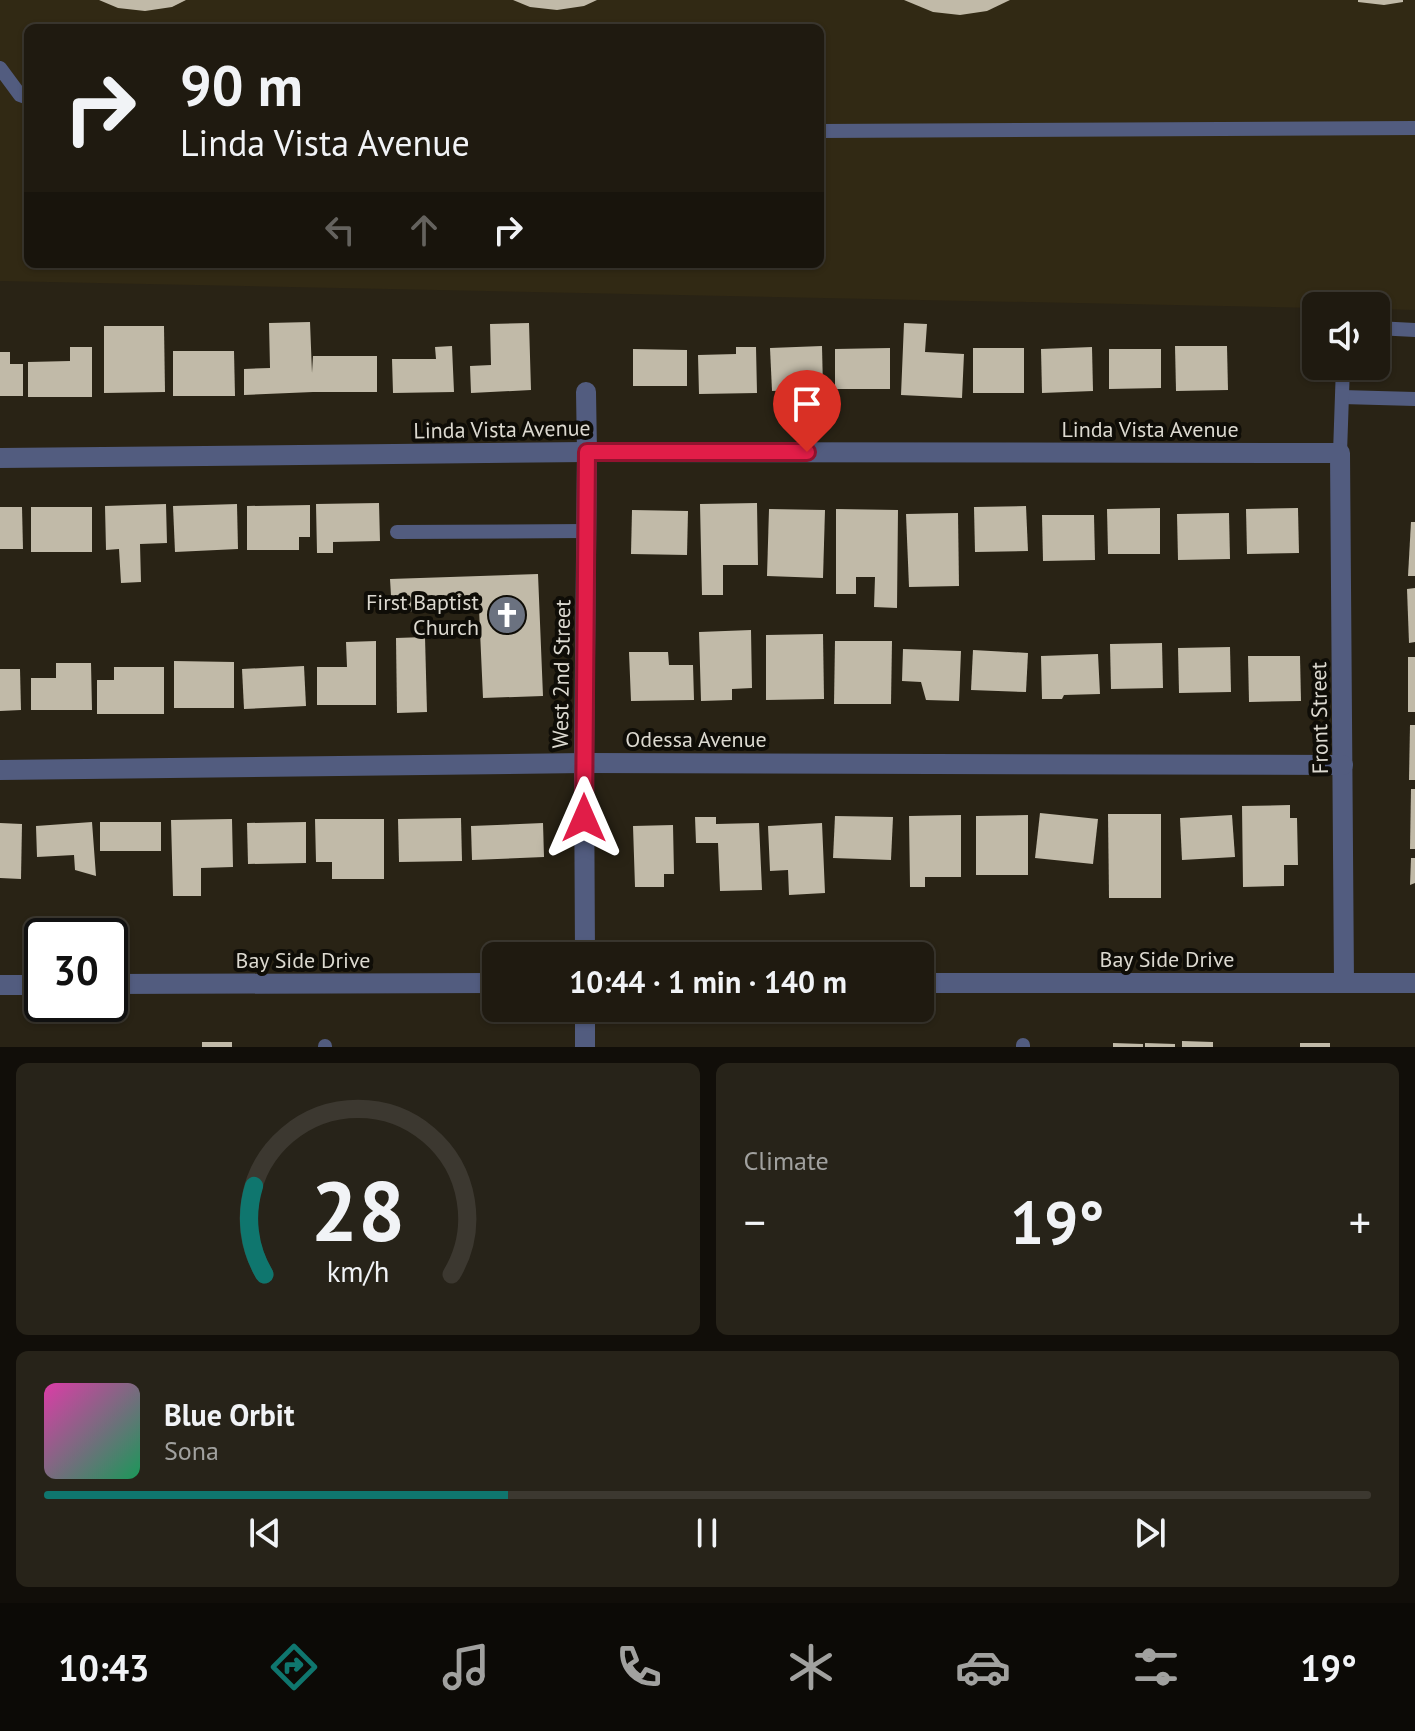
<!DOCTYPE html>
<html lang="en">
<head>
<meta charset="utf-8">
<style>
  :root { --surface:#1f1a10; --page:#272319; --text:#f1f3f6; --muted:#a1a19f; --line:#3c3830; --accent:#0f766e }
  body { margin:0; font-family:"PT Sans",sans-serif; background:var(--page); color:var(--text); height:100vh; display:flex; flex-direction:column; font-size:30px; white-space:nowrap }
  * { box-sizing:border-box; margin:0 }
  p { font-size:26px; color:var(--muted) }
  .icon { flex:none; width:44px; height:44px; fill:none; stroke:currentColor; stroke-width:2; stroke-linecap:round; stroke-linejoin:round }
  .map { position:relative; height:1047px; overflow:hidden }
  .side { display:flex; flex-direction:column; gap:16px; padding:16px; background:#110e09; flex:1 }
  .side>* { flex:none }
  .guide { position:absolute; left:24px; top:24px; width:800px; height:244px; border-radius:12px; box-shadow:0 2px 6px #0004,0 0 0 2px var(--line); background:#1f1a10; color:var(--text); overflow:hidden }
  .buttons { position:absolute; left:1302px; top:292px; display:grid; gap:16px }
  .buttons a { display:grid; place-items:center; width:88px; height:88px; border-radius:12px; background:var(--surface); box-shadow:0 2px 6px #0004,0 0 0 2px var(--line); font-size:40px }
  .speed { position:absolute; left:24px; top:918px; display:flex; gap:16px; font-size:40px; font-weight:700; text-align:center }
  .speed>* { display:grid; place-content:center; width:104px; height:104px; border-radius:50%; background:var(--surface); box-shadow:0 2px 6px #0004,0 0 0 2px var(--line); line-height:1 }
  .speed .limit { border:4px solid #111; border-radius:12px; background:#fff; color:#111 }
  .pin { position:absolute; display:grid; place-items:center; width:68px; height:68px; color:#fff; margin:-82px -34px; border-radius:50% 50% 50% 0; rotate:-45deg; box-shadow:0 0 8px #0007 }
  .pin .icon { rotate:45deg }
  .me { position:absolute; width:88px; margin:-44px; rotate:0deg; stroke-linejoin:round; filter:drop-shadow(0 0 6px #0008) }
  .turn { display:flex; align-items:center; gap:28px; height:168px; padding:0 24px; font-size:36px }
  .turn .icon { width:104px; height:104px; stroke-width:2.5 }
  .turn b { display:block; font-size:56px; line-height:68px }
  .lanes { display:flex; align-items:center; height:76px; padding:0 24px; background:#0003; justify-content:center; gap:40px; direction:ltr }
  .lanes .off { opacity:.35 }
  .big { font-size:60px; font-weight:700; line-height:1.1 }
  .side .card { flex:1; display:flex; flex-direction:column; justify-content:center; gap:12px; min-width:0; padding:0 28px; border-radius:12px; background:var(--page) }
  .side .dial { align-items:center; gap:0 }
  .dial svg { height:208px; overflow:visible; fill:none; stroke:var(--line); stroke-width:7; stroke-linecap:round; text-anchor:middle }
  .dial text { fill:var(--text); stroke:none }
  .song { display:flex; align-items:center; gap:24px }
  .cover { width:96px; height:96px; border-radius:12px; background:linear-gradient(135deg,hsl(320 70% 55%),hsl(150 70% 35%)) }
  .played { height:8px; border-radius:4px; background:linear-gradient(90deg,var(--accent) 35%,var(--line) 35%) }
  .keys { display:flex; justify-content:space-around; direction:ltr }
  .heat { display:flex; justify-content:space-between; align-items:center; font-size:44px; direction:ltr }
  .side .tiles { flex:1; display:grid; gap:16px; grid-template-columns:1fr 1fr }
  .card:last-child { grid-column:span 2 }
  .trip { position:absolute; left:482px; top:942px; width:452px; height:80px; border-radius:12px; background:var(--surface); box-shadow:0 2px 6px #0004,0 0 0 2px var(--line); font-weight:700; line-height:80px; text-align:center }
  .tabs { display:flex; height:128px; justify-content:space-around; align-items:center; background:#0c0a06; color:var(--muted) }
  .tabs .icon { width:56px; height:56px }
  .tabs .active { color:var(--accent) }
  .tabs b { font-size:36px; color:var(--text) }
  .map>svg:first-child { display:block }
</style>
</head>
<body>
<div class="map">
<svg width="1415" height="1047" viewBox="0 0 1415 1047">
  <rect width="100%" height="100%" fill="#292315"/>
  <path fill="#312914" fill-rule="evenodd" d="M0,0h1415v310l-39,-1v-3h-60v2l-1316,-27zM28,28h792v236h-792z"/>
  <g fill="#c1baa8">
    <polygon points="99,0 186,0 172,7 145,11 118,8"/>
    <polygon points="513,0 597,0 584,6 557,10 530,7"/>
    <polygon points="904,0 1010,0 987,11 960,15 933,12"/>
    <polygon points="1358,0 1403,0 1403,2 1384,5 1358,2"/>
    <polygon points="310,322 312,373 313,356 377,356 377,392 313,392 244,395 244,369 270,368 269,323"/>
    <polygon points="529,323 531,390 471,393 470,366 491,365 490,324"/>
    <polygon points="904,323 927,324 925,352 964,354 962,398 901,395"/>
    <polygon points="104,326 164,326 165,392 104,393"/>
    <polygon points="452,346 454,392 393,393 392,359 436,359 435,347"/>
    <polygon points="822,346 823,389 772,391 770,348"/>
    <polygon points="1175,346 1227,346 1228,390 1176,391"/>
    <polygon points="70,347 92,347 92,397 28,397 28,362 70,361"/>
    <polygon points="736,347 756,347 757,393 699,394 698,355 736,354"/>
    <polygon points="1092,347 1093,391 1042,393 1041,349"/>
    <polygon points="890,348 890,389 835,389 835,349"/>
    <rect x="973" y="348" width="51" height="45"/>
    <polygon points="633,349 687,350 687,386 633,386"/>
    <polygon points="1109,349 1161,349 1161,388 1109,389"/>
    <polygon points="173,351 234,351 235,396 173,396"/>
    <polygon points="0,352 10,352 10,364 23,364 23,396 0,396"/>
    <polygon points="379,503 380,541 333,542 333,553 317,553 316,504"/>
    <polygon points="757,503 758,565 723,565 723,595 702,595 700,504"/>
    <polygon points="166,504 167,543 140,544 141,582 121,583 119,549 106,550 105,506"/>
    <polygon points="237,504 238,549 175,552 173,506"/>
    <polygon points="310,505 310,537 299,537 299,550 247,550 247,506"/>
    <polygon points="1026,506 1028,551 975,552 974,507"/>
    <polygon points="0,507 22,507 23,549 0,549"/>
    <rect x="31" y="507" width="61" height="45"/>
    <polygon points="1160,508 1160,554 1108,554 1107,509"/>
    <polygon points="1298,508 1299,553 1247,554 1246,509"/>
    <polygon points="769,509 825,510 823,578 767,576"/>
    <polygon points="836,509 898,510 897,608 874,607 875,577 856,577 856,594 836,594"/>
    <polygon points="632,510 688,511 687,555 631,554"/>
    <polygon points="958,513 959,586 909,587 906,514"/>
    <polygon points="1229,513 1230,559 1178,560 1177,514"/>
    <polygon points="1042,515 1094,515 1095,560 1043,561"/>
    <polygon points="1411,522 1415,522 1415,576 1408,576"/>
    <polygon points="538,574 543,696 483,698 479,609 392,612 390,579"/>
    <polygon points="1415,588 1415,642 1409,643 1407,589"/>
    <polygon points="751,630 752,688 732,689 732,700 701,701 699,632"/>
    <polygon points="823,634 824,699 766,700 766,635"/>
    <polygon points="425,637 427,712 397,713 396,638"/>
    <polygon points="376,641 376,705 317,705 317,667 347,667 346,642"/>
    <polygon points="835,641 892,641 891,704 834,704"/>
    <polygon points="1162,643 1163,688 1111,689 1110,644"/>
    <polygon points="1230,647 1231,692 1179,693 1178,648"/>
    <polygon points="903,649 961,651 959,701 926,700 921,682 902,681"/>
    <polygon points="973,650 1028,653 1026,692 971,690"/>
    <polygon points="629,652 668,652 669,665 693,665 694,700 631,701"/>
    <polygon points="1098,654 1100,694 1064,695 1062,699 1042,699 1041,656"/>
    <polygon points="1248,656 1300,656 1301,701 1249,702"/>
    <rect x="1408" y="657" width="7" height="55"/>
    <polygon points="174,661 234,662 234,708 174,708"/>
    <polygon points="56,663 91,663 92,710 31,710 31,678 56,678"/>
    <polygon points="304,666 306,706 244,709 242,669"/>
    <polygon points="114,667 164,667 164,714 97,714 97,680 114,680"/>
    <polygon points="0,669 20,669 21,710 0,711"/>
    <polygon points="1410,725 1415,725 1415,780 1409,780"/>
    <polygon points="1411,789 1415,789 1415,849 1410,849"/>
    <polygon points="1290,805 1290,818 1297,818 1298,865 1284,865 1284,886 1243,887 1242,806"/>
    <polygon points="1040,813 1098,819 1093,864 1035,858"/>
    <polygon points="1108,814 1161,814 1161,898 1109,898"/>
    <polygon points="961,815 961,877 925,877 925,887 910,887 909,816"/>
    <polygon points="1028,815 1028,875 976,875 976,816"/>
    <polygon points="1232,815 1235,857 1182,860 1180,818"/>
    <polygon points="835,816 893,817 891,860 833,858"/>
    <polygon points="695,817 716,817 716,824 759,823 762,890 720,891 718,843 696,843"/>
    <polygon points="461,818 462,861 399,862 398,819"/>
    <polygon points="232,819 233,867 201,868 201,896 173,896 171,820"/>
    <polygon points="315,819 384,819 384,879 332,879 332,862 316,862"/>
    <polygon points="92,822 96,876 75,870 74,855 37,857 36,826"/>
    <rect x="100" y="822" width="61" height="29"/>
    <polygon points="306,822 306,863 248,864 247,823"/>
    <polygon points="0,823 22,824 21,879 0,878"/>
    <polygon points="543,823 544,857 472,860 471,826"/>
    <polygon points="822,823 825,893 789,895 788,870 770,871 768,826"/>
    <polygon points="673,825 674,874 664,874 664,887 635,887 633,826"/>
    <polygon points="1411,858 1415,858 1415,883 1410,885"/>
    <polygon points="1182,1041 1213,1042 1213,1047 1182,1047"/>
    <rect x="202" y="1042" width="30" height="5"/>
    <polygon points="1113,1043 1143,1044 1143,1047 1113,1047"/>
    <polygon points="1145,1043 1175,1044 1175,1047 1145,1047"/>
    <rect x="1300" y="1043" width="30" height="4"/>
  </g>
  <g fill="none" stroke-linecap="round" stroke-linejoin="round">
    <g stroke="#525c7f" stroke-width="14">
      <polyline points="0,68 20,95 28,98"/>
      <polyline points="820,131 1415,128"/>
      <polyline points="1376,328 1415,330"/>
      <polyline points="1342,397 1415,399"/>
      <polyline points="1340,453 1343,366"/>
      <polyline points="397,532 586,531"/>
      <polyline points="1023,1045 1023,1047"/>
      <polyline points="325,1047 325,1046"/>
    </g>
    <g stroke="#525c7f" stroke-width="20">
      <polyline points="0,458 587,452 1340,453 1344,983"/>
      <polyline points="0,770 584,763 1343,765"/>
      <polyline points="585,956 584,763 587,452 586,392"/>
      <polyline points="920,983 1415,983"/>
      <polyline points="110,984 496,983"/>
      <polyline points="0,985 42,985"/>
      <polyline points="585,1047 585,1008"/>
    </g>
  </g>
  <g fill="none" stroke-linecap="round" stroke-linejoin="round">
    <g stroke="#92132f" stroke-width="20">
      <polyline id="route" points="584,818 587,452 807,452"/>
    </g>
    <use href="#route" stroke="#e11d48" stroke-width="14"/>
  </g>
  <defs>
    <g id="church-disc" transform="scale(2)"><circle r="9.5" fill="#6b7280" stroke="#0f0d07"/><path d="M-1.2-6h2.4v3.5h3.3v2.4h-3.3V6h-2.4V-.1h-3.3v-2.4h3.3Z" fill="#fff"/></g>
  </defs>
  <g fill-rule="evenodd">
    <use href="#church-disc" x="507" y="615"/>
  </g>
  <g text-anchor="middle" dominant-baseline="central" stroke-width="8" stroke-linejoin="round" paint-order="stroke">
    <g font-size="22" fill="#dcd9d0" stroke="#0f0d07">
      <text transform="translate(502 429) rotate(-1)">Linda Vista Avenue</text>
      <text x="1150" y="429">Linda Vista Avenue</text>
      <text transform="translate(561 674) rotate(-89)">West 2nd Street</text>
      <text transform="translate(1319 718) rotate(-91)">Front Street</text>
      <text x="696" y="739">Odessa Avenue</text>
      <text x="1167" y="959">Bay Side Drive</text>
      <text x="303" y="960">Bay Side Drive</text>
    </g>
    <g font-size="22" fill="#dcd9d0" stroke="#0f0d07" text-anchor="end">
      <text x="479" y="602">First Baptist<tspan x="479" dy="25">Church</tspan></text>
    </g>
  </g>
</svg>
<div class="buttons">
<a><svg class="icon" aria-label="sound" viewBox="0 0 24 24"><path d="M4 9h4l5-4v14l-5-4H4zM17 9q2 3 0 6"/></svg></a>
</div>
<div class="speed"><div class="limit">30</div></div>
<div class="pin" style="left:807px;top:452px;background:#d93025"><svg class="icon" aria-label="arrive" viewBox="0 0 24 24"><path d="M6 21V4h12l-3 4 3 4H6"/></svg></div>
<svg class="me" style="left:584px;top:818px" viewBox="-20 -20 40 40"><path d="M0-17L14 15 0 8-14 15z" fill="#e11d48" stroke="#fff" stroke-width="4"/></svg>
<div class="trip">10:44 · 1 min · 140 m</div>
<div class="guide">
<div class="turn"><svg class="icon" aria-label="right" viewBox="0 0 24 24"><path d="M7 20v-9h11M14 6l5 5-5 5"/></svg><div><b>90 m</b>Linda Vista Avenue</div></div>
<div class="lanes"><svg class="icon off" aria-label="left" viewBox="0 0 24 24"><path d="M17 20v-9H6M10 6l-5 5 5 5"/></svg><svg class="icon off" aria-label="ahead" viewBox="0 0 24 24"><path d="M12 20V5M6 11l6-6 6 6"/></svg><svg class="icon" aria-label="right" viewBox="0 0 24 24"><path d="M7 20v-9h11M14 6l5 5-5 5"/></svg></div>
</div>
</div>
<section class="side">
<div class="tiles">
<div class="card dial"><svg viewBox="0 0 100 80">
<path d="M14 69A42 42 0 1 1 86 69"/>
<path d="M14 69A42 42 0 0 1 10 35" stroke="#0f766e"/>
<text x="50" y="56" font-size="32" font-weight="700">28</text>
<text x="50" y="72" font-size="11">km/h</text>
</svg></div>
<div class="card"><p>Climate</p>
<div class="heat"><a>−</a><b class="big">19°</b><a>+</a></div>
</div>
<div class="card">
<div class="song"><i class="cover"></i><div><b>Blue Orbit</b><p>Sona</p></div></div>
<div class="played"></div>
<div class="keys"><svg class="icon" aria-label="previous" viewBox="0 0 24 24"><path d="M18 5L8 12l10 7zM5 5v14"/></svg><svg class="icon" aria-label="pause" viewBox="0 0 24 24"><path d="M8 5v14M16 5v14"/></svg><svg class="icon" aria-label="next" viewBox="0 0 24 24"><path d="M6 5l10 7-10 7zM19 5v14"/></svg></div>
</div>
</div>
</section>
<nav class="tabs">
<b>10:43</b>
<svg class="icon active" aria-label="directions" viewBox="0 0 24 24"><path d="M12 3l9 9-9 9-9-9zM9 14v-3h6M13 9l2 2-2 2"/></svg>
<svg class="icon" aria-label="music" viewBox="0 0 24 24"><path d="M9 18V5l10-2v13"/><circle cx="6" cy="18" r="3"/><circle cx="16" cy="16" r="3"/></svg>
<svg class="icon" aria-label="phone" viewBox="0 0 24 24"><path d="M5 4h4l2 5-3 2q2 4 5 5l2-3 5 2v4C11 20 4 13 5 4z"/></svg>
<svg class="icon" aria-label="climate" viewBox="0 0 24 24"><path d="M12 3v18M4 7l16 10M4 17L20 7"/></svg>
<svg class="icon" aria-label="car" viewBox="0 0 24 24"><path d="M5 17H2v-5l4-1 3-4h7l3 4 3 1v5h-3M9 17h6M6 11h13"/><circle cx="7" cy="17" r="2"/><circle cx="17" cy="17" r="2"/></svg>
<svg class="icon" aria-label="filters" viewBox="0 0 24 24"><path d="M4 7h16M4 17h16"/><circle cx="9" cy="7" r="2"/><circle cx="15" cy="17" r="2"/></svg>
<b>19°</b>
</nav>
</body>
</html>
